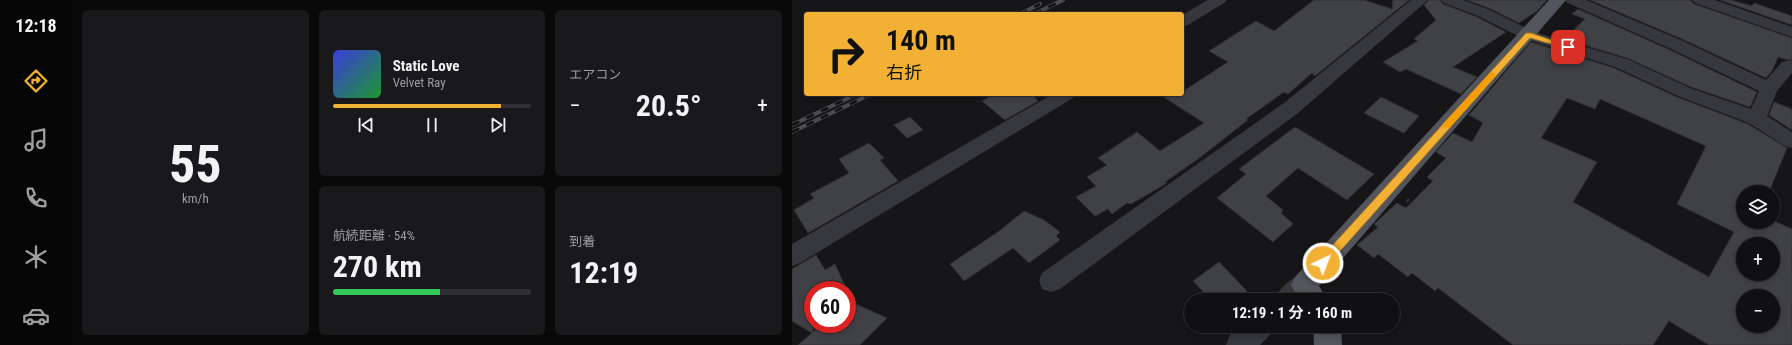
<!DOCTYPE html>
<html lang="ja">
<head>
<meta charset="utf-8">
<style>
  :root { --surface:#101012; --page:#19191b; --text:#f1f3f6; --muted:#9c9d9f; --line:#303032; --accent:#f2b134 }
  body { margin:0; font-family:"Roboto Condensed","Noto Sans JP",sans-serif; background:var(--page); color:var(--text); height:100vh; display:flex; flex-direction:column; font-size:15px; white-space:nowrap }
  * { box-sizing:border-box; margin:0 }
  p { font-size:13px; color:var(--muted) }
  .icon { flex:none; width:22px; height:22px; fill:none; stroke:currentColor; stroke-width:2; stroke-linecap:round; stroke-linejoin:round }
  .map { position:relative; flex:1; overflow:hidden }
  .drawer { display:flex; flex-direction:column; gap:10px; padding:10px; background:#09090a; width:720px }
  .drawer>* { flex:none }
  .guide { position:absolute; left:12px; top:12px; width:380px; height:84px; border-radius:4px; box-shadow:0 2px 6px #0003,0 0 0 1px var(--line); background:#f2b134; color:#111; overflow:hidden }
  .controls { position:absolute; left:944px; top:185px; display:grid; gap:8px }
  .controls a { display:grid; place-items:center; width:44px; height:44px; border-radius:50%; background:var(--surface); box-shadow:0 2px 6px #0003,0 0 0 1px var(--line); font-size:20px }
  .speed { position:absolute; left:12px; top:281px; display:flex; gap:8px; font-size:20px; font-weight:700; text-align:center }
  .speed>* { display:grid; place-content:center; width:52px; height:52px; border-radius:50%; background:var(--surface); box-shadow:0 2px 6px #0003,0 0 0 1px var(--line); line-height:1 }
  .speed .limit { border:6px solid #d22; background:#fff; color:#111 }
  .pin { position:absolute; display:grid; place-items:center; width:34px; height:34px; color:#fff; margin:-17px; border-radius:8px; box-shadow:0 2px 6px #0006 }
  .me { position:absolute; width:44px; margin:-22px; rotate:43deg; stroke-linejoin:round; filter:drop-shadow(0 0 3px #0008) }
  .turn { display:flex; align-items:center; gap:14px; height:84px; padding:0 16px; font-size:18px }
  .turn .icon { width:52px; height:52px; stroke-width:2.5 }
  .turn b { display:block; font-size:28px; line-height:34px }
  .big { font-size:30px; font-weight:700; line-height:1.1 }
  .drawer .tile { flex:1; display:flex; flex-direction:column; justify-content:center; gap:6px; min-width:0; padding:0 14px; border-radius:6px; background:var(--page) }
  .drawer .dial { align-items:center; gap:0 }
  .dial b { font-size:52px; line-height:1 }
  .song { display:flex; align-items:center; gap:12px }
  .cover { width:48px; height:48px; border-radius:6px; background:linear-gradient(135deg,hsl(240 70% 55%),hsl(130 70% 35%)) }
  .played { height:4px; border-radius:2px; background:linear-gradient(90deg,var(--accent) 85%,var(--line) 85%) }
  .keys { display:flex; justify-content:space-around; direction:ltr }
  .heat { display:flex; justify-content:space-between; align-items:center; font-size:22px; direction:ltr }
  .charge { height:6px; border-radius:3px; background:linear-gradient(90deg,#34c759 54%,var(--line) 0) }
  .drawer .tiles { flex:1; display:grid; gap:10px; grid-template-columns:repeat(3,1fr) }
  .tile:first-child { grid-row:span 2 }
  .trip { position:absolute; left:392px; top:293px; width:216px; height:40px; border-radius:20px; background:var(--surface); box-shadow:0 2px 6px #0003,0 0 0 1px var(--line); font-weight:700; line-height:40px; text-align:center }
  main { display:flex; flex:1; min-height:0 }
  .tabs { display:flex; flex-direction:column; width:72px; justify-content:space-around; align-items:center; background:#060607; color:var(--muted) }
  .tabs .icon { width:28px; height:28px }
  .tabs .selected { color:var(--accent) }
  .tabs b { font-size:18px; color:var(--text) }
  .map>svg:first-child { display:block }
</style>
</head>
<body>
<main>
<nav class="tabs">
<b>12:18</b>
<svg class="icon selected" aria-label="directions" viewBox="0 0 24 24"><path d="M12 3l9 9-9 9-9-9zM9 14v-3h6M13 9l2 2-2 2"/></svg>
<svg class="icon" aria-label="music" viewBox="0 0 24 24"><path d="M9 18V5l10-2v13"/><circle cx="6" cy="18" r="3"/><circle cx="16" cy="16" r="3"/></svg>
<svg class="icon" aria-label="phone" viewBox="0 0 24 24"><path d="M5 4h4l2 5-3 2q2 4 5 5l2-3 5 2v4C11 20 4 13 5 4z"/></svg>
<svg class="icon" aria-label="climate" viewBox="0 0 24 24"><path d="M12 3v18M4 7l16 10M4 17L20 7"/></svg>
<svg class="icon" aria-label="car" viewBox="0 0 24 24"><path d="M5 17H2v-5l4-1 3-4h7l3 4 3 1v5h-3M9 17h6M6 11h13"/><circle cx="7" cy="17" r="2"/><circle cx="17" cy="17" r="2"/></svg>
</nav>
<section class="drawer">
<div class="tiles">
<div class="tile dial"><b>55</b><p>km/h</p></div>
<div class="tile">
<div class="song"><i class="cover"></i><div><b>Static Love</b><p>Velvet Ray</p></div></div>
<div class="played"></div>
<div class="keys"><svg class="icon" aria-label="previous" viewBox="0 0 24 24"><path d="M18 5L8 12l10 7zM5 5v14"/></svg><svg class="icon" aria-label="pause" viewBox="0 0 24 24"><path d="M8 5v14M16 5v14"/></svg><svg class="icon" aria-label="next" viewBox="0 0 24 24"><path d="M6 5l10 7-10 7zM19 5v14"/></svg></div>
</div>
<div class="tile"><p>エアコン</p>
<div class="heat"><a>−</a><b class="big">20.5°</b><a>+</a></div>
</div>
<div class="tile"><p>航続距離 · 54%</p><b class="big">270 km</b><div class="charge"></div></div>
<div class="tile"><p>到着</p><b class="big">12:19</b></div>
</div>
</section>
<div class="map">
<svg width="1000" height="345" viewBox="0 0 1000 345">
  <rect width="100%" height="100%" fill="#161618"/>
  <g fill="#404145" stroke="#303034" fill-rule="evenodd">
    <polygon points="522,0 572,0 600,9 601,0 617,0 523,76 520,73 496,94 492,92 454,119 456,120 406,159 373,182 375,183 339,204 335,203 320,214 316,209 303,216 284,197 304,186 295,177 315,165 306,158 345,132 368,151 412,123 367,94 390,94 390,92 436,62 417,51 464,21 482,31"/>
    <polygon points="637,0 648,0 651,4 685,17 714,32 661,67 685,77 669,94 614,69 608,72 591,62 626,41 622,39 644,20 632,5"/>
    <polygon points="675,0 755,0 745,11 727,23 699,9"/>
    <polygon points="798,0 898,0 902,4 1000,38 1000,59 995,60 986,57 980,71 974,78 890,39"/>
    <polygon points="928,0 939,0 960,6 962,3 1000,16 1000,25"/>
    <polygon points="786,9 876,49 965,92 958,107 899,87 835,58 772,39 793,19 780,14"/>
    <path d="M739,42l83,26 63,29 71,27 39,24 -18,44h-26v30h30v-15l6,3 -5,11 18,8v116h-83l-40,-24 -16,24h-140l-75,-57 -3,3 -23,-18 -4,4 -30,-23 -4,4 -17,-13 21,-18 -4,-3 23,-21 9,5 27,-27 -6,-4 19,-19 -10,-6 17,-19 19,9 11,-19 -14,-8zM775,98l28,11 5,-10 106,47 -29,58 57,28 -25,45 -136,-75 24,-40 -56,-24zM951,244h30v30h-30zM951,296h30v30h-30z"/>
    <polygon points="203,94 240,94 246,101 213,120 190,101"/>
    <polygon points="589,97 627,116 612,133 572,113"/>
    <polygon points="982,102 1000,109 1000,130 977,115"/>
    <polygon points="118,117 131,130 115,138 102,125"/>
    <polygon points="503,127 582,174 555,200 506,168 474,196 491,210 489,213 501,224 481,242 425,198 454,174 447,169"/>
    <polygon points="77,143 92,158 88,160 106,181 16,233 2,210 22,198 18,194 57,173 47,159"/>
    <polygon points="232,211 252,220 268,232 264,236 268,240 237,263 221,248 172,281 158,264 206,232"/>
    <polygon points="24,255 33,270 43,264 55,290 21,290 21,332 30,324 55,324 55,300 95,318 68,345 6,345 20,333 0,321 0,269"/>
    <polygon points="427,262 455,291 444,300 419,300 401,281"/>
  </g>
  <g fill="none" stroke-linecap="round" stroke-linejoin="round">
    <polyline stroke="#3d3f44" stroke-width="3" stroke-dasharray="2 3.5" stroke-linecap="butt" points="615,200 670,236 752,297 832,345"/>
    <g fill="#37383d" fill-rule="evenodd">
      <polygon points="416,0 435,0 432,3 396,25 390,27 390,15"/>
      <polygon points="619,0 636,0 506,113 268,289 259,292 250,289 247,281 250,273 492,103"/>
      <polygon points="649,0 671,0 698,10 742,32 835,59 898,88 959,109 967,91 877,48 776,3 773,0 794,0 889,40 974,80 990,62 1000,60 1000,73 985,91 975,116 1000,132 1000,148 993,146 957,123 886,96 823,67 730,38 686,16 652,3"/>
      <polygon points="900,0 923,0 1000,27 1000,37 903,3"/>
      <polygon points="261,94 284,94 281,98 8,263 0,266 0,244"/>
    </g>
    <g fill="#37383d" fill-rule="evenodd">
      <path d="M512,273l9,4 4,8 -4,8 -7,7h-32c6,-13 17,-22 30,-27z"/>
      <polygon points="448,326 482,326 478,335 468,345 434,345 438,335"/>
    </g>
    <g fill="#53555c" fill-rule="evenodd">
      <polygon points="757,0 774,0 527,286 535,300 507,300 499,285 503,277"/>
      <polygon points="521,326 549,326 550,345 522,345"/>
    </g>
    <g stroke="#4a4c52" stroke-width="4">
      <g id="rail">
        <polyline points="228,14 248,4"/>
        <polyline points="242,14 271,0"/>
        <polyline points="0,125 65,94"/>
        <polyline points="0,132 79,94"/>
      </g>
    </g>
    <use href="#rail" stroke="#111113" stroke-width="2.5" stroke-dasharray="8" stroke-linecap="butt"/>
  </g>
  <polygon fill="#f2b134" stroke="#9d7322" points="734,33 739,33 780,47 776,49 738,38 534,267 531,268 527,267 525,263 527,260"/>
  <polygon fill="#f59e0b" points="701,72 704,75 703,76 657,128 651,128 651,124 698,73"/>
</svg>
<div class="controls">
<a><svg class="icon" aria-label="layers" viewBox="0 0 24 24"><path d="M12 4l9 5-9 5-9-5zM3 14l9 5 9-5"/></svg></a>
<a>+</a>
<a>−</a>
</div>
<div class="speed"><div class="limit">60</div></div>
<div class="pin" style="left:776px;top:47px;background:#d93025"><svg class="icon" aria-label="arrive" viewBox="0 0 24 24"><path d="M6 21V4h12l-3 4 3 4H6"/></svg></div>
<svg class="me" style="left:531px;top:263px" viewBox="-20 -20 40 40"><circle r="17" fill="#f2b134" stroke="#fff" stroke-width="3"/><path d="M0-11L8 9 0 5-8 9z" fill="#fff"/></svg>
<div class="trip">12:19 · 1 分 · 160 m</div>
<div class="guide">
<div class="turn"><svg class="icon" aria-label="right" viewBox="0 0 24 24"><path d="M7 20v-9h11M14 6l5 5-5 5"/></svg><div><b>140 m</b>右折</div></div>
</div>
</div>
</main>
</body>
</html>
